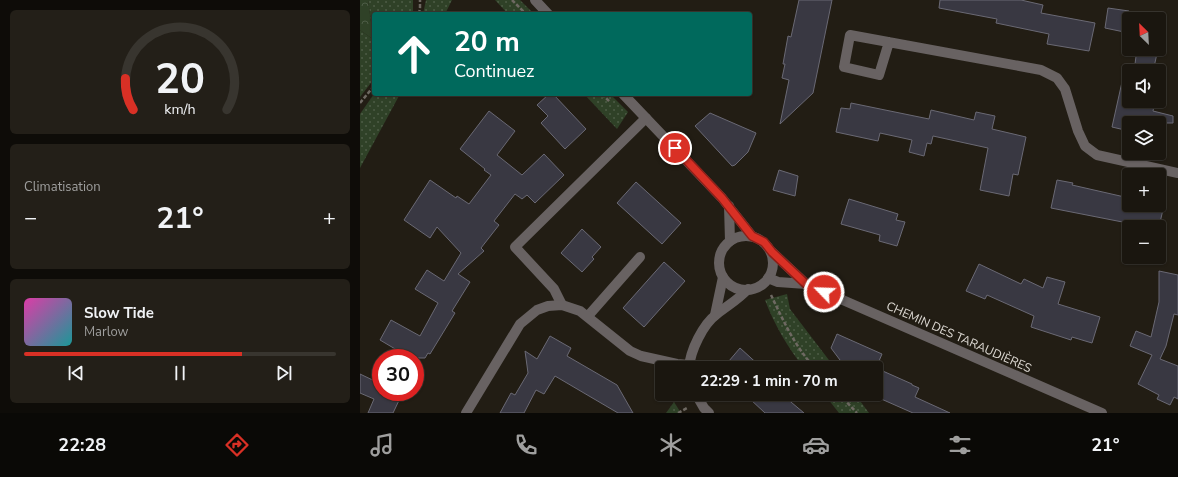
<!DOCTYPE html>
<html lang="fr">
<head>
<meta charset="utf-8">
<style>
  :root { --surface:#1a160f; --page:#231f18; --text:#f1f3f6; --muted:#9f9f9e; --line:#38352f; --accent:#d93025 }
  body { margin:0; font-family:"Nunito Sans",sans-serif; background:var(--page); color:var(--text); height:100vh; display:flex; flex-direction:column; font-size:15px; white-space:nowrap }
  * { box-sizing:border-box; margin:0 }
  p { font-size:13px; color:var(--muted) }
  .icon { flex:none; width:22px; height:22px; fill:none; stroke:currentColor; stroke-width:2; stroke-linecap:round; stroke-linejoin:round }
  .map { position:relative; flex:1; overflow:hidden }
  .sheet { display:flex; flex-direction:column; gap:10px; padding:10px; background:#0e0c08; width:360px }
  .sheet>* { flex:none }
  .guide { position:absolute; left:12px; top:12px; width:380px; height:84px; border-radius:4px; box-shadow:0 1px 3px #0004,0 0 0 1px var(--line); background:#00695c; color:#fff; overflow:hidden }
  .needle { width:26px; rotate:336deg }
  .tools { position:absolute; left:762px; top:12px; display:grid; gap:8px }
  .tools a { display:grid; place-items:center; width:44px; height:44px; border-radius:4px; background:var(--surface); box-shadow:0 1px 3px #0004,0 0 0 1px var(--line); font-size:20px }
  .speed { position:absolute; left:12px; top:349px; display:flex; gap:8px; font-size:20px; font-weight:700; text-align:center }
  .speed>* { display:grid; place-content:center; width:52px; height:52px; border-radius:50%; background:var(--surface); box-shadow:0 1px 3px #0004,0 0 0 1px var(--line); line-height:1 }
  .speed .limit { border:6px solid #d22; background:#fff; color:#111 }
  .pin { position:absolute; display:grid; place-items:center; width:34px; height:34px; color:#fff; margin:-17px; border:2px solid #fff; border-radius:50%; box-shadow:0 1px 4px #0007 }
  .me { position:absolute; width:44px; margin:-22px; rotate:294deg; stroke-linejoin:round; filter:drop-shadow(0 0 3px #0008) }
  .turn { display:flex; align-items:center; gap:14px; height:84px; padding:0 16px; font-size:18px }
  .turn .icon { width:52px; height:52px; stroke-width:2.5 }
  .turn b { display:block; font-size:28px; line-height:34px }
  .big { font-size:30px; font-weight:700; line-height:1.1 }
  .sheet .tile { flex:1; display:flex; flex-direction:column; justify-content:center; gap:6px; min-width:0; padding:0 14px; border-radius:6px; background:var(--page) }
  .sheet .dial { align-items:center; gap:0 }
  .dial svg { height:104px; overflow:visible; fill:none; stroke:var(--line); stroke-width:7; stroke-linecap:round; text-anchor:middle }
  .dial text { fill:var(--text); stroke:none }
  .song { display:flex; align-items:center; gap:12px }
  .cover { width:48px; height:48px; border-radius:6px; background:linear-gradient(135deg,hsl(320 70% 55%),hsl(180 70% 35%)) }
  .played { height:4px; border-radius:2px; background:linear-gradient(90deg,var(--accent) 70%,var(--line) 70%) }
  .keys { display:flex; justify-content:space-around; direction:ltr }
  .heat { display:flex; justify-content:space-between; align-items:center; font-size:22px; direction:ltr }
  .trip { position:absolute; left:295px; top:361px; width:228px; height:40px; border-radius:4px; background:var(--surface); box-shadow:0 1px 3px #0004,0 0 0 1px var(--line); font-weight:700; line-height:40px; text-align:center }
  .menu { display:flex; height:64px; justify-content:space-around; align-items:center; background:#0a0906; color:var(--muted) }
  .menu .icon { width:28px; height:28px }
  .menu .active { color:var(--accent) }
  .menu b { font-size:18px; color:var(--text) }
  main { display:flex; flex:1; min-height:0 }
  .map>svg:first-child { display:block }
</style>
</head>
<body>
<main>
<section class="sheet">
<div class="tile dial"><svg viewBox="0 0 100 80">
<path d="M14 69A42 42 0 1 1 86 69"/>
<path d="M14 69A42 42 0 0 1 8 45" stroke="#d93025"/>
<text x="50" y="56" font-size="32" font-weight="700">20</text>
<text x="50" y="72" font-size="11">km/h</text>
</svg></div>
<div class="tile"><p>Climatisation</p>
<div class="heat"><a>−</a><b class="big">21°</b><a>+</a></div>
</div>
<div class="tile">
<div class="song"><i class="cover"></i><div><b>Slow Tide</b><p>Marlow</p></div></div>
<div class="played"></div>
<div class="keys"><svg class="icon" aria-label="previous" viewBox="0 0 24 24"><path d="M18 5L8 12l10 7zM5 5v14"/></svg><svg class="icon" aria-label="pause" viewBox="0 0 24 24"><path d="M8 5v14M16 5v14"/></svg><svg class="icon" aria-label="next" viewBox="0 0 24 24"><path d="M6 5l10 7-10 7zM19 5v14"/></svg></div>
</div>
</section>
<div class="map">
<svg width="818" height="413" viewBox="0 0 818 413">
  <defs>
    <pattern id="grass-dots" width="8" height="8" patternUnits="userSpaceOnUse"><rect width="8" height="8" fill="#2f4127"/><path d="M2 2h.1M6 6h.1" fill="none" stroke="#4d5c46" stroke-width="1.8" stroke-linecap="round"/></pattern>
    <pattern id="forest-crowns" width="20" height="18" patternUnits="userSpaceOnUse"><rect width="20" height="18" fill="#2f4127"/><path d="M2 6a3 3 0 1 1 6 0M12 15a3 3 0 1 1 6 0" fill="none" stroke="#4d5c46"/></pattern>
  </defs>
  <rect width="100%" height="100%" fill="#221d14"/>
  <g fill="url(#grass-dots)">
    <polygon points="8,0 53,0 53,14 14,14 14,25 11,22"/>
    <polygon points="66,0 92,0 85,14 63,14"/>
    <polygon points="135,0 160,0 174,14 148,14"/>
    <polygon points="0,30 14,40 14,79 0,97"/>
    <polygon points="14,94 40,94 0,168 0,114"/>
    <polygon points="224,94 250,94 268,112 257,129"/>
    <path d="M427,294l3,15 45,59h-31c-16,-20 -30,-44 -39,-68z"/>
    <polygon points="464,394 495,394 509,413 479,413"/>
    <polygon points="314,402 321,413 306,413"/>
  </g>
  <polygon fill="url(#forest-crowns)" points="0,0 8,0 11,22 14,25 14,40 0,30"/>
  <g fill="#393842" stroke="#6a6974">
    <polygon points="439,0 472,0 453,93 420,124 429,80 422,78 425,64 423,64 428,36 431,37"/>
    <polygon points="580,0 661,0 683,5 681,13 735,23 729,51 687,44 689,34 636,23 637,19 579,8"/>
    <polygon points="748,8 769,11 769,33 745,28"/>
    <polygon points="777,49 798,49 794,67 775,64"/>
    <polygon points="762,82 769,83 769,106 774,107 775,101 795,101 793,111 813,116 813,123 769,123 769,131 752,127"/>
    <polygon points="189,94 193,94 226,129 205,149 181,123 188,116 177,105"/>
    <polygon points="491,103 569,119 571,110 614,120 616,112 635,116 632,129 666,137 658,175 653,174 649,196 620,190 628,148 573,136 571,144 567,143 564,156 549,152 552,140 520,133 518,141 476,132 481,108 490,109"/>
    <polygon points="129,111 155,131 137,155 162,175 184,154 204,175 175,203 167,195 162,199 155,194 134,221 139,225 121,248 124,251 98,274 110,282 92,311 95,313 70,354 68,353 65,358 39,358 42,353 20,340 31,320 60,336 78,303 55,289 67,270 84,281 101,253 77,227 70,238 44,220 70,180 96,198 97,196 109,204 131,175 124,170 125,169 100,149"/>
    <polygon points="350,113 396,133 388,152 375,165 372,166 335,126"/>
    <polygon points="419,170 438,176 435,196 413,190"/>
    <polygon points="697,180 713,183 712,185 769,198 769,205 804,205 799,227 788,227 691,208"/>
    <polygon points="276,182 321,223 302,244 257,203"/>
    <polygon points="489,199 538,214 536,220 545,222 537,246 519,241 520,235 481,224"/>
    <polygon points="222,229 241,247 232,257 234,259 222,272 201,253"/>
    <polygon points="304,262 325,281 284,327 263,308"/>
    <polygon points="619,264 661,284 664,279 683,288 687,277 705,282 698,304 740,317 732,343 712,337 711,340 671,327 674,316 627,295 625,299 606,291"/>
    <polygon points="799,271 818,275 818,315 814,314 806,346 800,359 818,366 818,399 814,397 810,405 797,399 799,395 778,384 792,355 770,346 776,331 791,337 799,302"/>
    <polygon points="477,334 522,354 516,368 552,384 552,385 559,388 555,397 590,413 553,413 510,394 516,394 516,368 486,368 471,348"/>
    <polygon points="190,336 211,348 207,356 257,385 273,413 258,413 195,376 184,394 176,390 164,413 140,413 151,393 155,395 168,373 165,351 177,359"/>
    <polygon points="380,348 402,368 363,368"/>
    <polygon points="0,374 21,384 21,392 43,392 33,413 8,413 14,399 0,393"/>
    <polygon points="393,394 428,394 425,397 444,413 405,413 390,399 394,395"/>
  </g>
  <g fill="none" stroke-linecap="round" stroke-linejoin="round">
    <g stroke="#6e6962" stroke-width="2.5" stroke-dasharray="4 2" stroke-linecap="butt">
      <polyline points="152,0 164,12"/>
      <polyline points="59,14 60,8 60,0"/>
      <polyline points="242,94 250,102"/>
      <polyline points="0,103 14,86"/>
      <path d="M411,295c12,25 24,52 44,73"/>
      <polyline points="479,394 497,413"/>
      <polyline points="318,413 327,408"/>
    </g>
    <g stroke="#686262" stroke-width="10">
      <polyline points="175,0 188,14"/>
      <polyline points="529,42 519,75 484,67 490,35 681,70 697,78 705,89 718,131 725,146 737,155 818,173"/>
      <polyline points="263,94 362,198 392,236"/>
      <polyline points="369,206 370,241"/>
      <circle cx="386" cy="263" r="27"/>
      <polyline points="412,252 446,284"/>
      <polyline points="408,278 418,282 446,284 742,413"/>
      <polyline points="202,305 194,289 155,247 286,118"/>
      <polyline points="355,315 363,277"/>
      <polyline points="228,316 280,257"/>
      <path d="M329,368c1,-17 14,-44 28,-54 11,-9 21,-14 31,-25"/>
      <polyline points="336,394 344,408 349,413"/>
      <polyline points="106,413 160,324 177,310 188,306 202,305 220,311 270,351 281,356 317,364 329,365"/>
    </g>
  </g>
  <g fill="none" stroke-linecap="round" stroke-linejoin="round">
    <g stroke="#8d1f18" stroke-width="10">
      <polyline id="route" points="315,148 362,198 392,236 404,242 412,252 446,284 464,292"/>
    </g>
    <use href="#route" stroke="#d93025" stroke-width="7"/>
  </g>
  <g text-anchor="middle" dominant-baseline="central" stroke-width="4" stroke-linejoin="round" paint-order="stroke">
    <g font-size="12" fill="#e0dcd6" stroke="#221d14">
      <text transform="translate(599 337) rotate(24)">CHEMIN DES TARAUDIÈRES</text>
    </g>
  </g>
</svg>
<div class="tools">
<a><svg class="needle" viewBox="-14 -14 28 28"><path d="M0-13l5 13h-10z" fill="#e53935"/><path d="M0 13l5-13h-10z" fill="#9f9f9e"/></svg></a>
<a><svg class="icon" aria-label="sound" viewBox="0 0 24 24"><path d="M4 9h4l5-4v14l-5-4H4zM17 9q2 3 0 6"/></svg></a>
<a><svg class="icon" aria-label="layers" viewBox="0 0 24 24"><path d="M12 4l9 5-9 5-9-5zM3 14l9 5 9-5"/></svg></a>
<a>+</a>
<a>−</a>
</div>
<div class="speed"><div class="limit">30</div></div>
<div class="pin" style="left:315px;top:148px;background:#d93025"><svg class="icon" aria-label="arrive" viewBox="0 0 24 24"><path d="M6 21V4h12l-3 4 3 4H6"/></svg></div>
<svg class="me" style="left:464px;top:292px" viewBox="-20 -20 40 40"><circle r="17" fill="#d93025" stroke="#fff" stroke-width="3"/><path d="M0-11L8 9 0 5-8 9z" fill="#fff"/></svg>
<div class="trip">22:29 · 1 min · 70 m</div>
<div class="guide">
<div class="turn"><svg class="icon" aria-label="ahead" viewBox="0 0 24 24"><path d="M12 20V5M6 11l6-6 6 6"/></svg><div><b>20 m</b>Continuez</div></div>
</div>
</div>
</main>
<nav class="menu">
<b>22:28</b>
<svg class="icon active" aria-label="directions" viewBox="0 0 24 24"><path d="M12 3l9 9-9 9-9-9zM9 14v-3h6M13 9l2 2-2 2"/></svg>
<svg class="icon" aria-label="music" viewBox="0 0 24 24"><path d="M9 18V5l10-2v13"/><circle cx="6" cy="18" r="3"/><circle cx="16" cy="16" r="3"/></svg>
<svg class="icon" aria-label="phone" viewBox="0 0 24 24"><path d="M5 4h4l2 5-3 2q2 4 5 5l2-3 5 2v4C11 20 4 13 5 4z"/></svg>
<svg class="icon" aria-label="climate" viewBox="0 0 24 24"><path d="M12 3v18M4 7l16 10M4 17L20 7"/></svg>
<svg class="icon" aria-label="car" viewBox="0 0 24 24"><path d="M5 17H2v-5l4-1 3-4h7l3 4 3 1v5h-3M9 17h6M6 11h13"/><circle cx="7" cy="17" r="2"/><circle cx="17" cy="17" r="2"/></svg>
<svg class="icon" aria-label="filters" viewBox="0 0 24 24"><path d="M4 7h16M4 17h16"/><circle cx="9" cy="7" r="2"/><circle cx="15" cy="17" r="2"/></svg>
<b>21°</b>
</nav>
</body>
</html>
